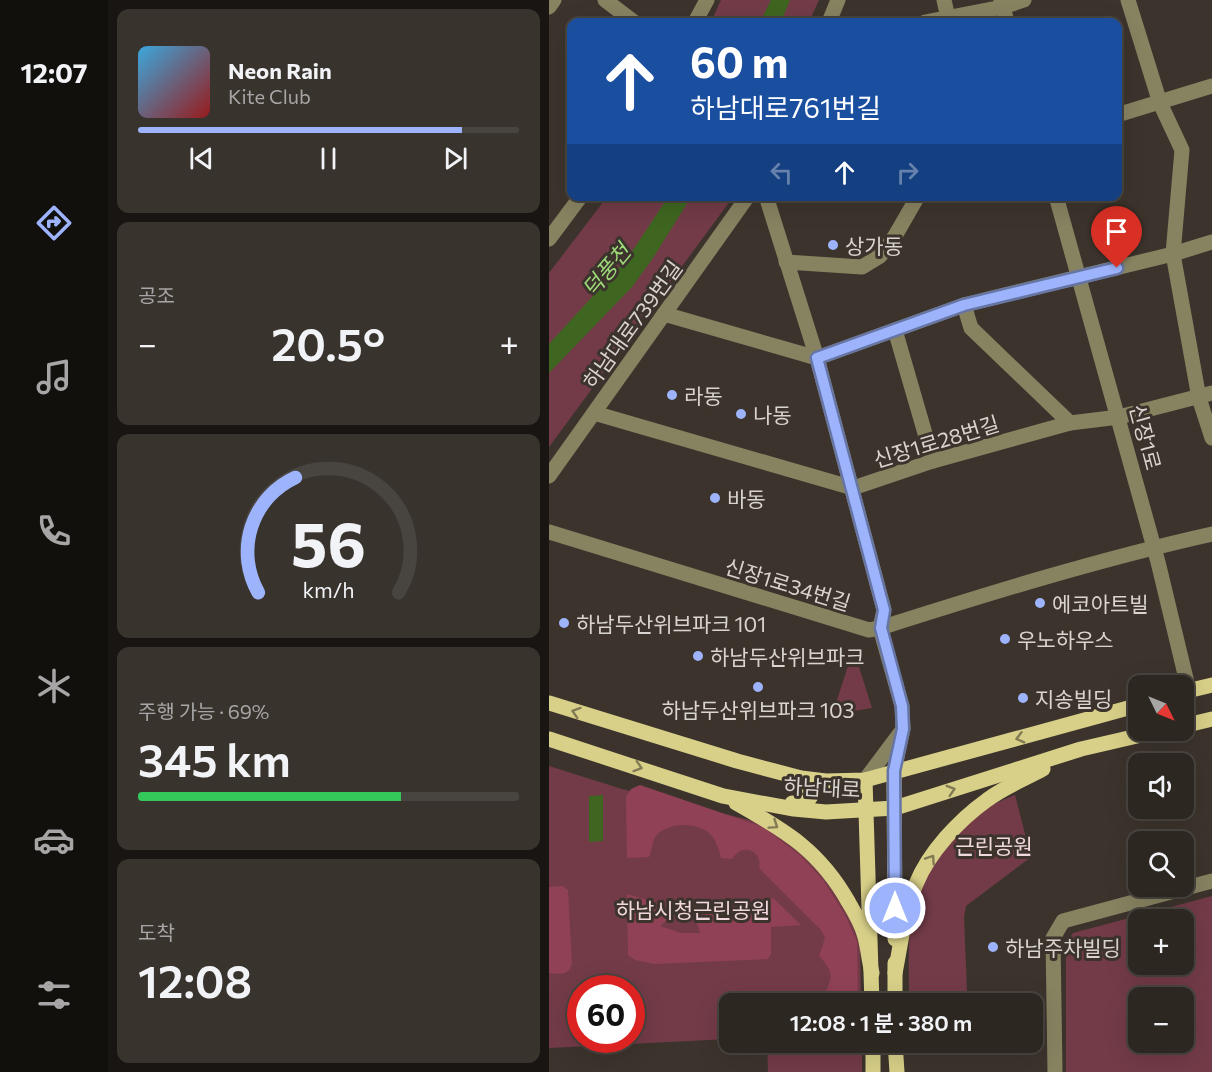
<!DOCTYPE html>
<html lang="ko">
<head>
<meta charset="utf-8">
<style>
  :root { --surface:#2d2721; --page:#39332e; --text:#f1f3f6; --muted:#a7a5a5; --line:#48443f; --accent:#9db4fd }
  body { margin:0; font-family:Commissioner,"Noto Sans KR",sans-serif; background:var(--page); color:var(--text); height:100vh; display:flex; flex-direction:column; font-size:22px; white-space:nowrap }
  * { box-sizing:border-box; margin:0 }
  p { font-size:20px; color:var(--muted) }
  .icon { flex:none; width:33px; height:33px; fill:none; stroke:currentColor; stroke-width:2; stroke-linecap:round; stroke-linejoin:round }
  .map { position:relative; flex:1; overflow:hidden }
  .drawer { display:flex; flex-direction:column; gap:9px; padding:9px; background:#191512; width:441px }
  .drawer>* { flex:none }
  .banner { position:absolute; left:18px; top:18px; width:555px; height:183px; border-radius:12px; box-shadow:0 6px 24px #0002,0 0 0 2px var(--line); background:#1a4fa0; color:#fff; overflow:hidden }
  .needle { width:39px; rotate:133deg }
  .tools { position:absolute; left:579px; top:675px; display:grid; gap:12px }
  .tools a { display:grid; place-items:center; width:66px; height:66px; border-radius:12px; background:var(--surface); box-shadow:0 6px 24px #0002,0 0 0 2px var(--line); font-size:30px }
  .speed { position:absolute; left:18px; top:975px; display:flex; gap:12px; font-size:30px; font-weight:700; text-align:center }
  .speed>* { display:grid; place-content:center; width:78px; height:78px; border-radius:50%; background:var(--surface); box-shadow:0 6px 24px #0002,0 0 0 2px var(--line); line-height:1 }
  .speed .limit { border:9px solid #d22; background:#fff; color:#111 }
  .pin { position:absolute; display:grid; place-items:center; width:51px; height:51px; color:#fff; margin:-62px -26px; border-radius:50% 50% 50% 0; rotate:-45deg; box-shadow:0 0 6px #0007 }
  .pin .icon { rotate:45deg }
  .me { position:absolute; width:66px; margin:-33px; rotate:0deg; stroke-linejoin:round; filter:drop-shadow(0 0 4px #0008) }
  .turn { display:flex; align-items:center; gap:21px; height:126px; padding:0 24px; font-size:27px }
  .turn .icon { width:78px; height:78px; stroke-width:2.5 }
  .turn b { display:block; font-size:42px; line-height:51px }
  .lanes { display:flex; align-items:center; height:57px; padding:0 24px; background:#0003; justify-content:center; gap:30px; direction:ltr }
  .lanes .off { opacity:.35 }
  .big { font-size:45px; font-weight:600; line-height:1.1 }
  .drawer .widget { flex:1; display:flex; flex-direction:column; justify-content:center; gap:9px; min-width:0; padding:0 21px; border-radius:12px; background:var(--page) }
  .drawer .dial { align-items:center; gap:0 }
  .dial svg { height:156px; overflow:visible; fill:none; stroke:var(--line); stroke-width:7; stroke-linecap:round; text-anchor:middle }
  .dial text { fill:var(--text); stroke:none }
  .song { display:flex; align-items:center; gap:18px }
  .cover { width:72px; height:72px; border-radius:9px; background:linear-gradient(135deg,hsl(200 70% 55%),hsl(0 70% 35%)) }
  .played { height:6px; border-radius:3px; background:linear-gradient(90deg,var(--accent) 85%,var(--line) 85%) }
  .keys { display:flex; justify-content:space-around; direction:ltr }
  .heat { display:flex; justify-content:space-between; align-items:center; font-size:33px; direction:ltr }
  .charge { height:9px; border-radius:4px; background:linear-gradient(90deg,#34c759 69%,var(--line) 0) }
  .trip { position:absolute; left:170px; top:993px; width:324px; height:60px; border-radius:12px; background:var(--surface); box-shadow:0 6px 24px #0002,0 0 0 2px var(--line); font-weight:600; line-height:60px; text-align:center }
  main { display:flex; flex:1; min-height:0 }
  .menu { display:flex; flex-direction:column; width:108px; justify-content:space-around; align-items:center; background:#12100d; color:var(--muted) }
  .menu .icon { width:42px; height:42px }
  .menu .selected { color:var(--accent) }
  .menu b { font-size:27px; color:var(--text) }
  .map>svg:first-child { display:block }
</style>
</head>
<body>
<main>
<nav class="menu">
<b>12:07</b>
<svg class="icon selected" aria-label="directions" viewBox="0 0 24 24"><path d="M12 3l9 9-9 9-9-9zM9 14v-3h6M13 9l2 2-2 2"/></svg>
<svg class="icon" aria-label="music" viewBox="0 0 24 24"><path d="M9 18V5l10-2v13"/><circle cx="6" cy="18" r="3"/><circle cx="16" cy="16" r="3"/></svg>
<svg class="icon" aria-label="phone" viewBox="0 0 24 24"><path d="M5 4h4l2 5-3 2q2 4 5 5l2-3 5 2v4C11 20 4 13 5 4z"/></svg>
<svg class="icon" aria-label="climate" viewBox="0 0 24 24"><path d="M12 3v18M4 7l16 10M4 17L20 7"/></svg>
<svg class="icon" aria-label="car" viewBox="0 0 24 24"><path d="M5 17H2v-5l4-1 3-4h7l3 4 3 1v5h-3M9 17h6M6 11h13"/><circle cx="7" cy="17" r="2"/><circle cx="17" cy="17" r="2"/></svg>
<svg class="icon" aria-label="filters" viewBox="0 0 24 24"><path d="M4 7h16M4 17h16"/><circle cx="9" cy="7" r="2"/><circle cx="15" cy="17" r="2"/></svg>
</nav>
<section class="drawer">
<div class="widget">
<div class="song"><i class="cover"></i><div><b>Neon Rain</b><p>Kite Club</p></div></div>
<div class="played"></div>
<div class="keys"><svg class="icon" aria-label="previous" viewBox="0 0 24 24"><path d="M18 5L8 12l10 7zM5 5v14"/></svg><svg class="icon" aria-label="pause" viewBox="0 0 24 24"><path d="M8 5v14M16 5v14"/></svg><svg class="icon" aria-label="next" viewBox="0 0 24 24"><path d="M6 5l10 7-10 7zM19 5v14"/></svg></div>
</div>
<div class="widget"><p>공조</p>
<div class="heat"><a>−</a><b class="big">20.5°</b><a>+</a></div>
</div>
<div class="widget dial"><svg viewBox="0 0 100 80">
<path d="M14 69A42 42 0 1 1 86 69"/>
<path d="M14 69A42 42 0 0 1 33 10" stroke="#9db4fd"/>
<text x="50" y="56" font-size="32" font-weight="700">56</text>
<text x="50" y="72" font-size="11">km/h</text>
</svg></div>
<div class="widget"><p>주행 가능 · 69%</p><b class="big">345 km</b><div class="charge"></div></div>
<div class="widget"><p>도착</p><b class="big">12:08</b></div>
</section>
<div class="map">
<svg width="663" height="1072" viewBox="0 0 663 1072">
  <rect width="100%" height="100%" fill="#3c342c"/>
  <g fill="#733b48" fill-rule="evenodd">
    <polygon points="172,0 270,0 260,22 162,22"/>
    <polygon points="58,197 184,197 0,447 0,273"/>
    <polygon points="300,663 309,664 323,708 299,712 285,709"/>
    <path d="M0,766l73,23 144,35 62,53 32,61 1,65 -132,1v35l-180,9zM32,988h50v52h-50z"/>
    <path d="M466,795l16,62 -65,49 -2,11 3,75h-58c0,-28 -2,-59 6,-87 10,-37 46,-81 79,-101 6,-3 14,-6 21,-9z"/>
    <path d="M663,896v176h-146v-128l7,-11zM590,920h44v44h-44zM590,998h44v44h-44z"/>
    <polygon points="218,1043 313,1043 313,1072 219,1072"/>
  </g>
  <g fill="#904155">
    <path d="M91,785l123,42 38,29 22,24 21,33 13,28 1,62h-32l-2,-8c10,-19 9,-24 -5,-39l6,-18 -4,-8 -62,-62c4,-18 -17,-26 -27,-9l-11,-1c-2,-8 -5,-19 -12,-25 -13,-12 -46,-11 -55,6 -2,6 -3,13 -5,18l-22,1 -1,-61 5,-8z"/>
    <path d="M14,886l5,4 4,74c-4,12 -12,10 -23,9v-86z"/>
    <polygon points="78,894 106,902 109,908 119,909 120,918 111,926 132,933 151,933 148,923 157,913 183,918 224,898 252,925 222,927 222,954 219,959 105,964 86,960 79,955"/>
  </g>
  <g fill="#3e6620">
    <polygon points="222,0 241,0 232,22 211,22"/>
    <polygon points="119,197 142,197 104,258 83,287 0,373 0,344 64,274 86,247"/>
    <polygon points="54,795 54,841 40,842 40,796"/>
  </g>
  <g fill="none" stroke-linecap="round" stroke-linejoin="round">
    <g stroke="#878361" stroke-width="15">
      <polyline points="56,0 85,22"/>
      <polyline points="395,0 399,18"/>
      <polyline points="452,0 458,22"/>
      <polyline points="579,0 611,103 633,150 624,254 650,398 663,438"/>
      <polyline points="0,7 5,0"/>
      <polyline points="146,22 158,0"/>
      <polyline points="280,22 289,0"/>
      <polyline points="376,22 454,7 475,0"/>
      <polyline points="568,115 663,86"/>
      <polyline points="217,196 268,358 335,610 331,628 353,706 354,729 345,771"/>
      <polyline points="507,196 609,562 640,691"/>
      <polyline points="0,239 32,196"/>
      <polyline points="237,262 313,267 331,256 346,236 369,196"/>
      <polyline points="415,305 422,328 521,423"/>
      <polyline points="115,314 268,358 415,305 624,254 663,242"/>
      <polyline points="346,330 384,461"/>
      <polyline points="45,413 304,488 384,461 521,423 570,417 663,393"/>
      <polyline points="0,476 199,196"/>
      <path d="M0,532l320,98 11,-2c110,-35 220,-69 332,-94"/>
      <polyline points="316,780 352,732"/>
      <polyline points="506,1072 504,938 514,921 663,881"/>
    </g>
    <g stroke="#d8d088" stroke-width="15">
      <polyline points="634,692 663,685"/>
      <polyline points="0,703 188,761 252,778 277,781 316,780 590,705"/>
      <polyline points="634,726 663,719"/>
      <polyline points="0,739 174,796 245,809 277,812 346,808 532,749 614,730"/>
      <polyline points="345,771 346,939"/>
      <polyline points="316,780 323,1004"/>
      <path d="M187,803c50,28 84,48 113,100 6,10 13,22 16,34 3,12 4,24 7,36"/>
      <path d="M243,803c9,1 14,2 19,-7l-3,-12 -7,-6"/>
      <polyline points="346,963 346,1004"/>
      <path d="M346,973c6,-29 9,-61 21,-89 13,-32 43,-64 71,-84 17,-13 38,-21 56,-31"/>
      <polyline points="324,1042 324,1072"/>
      <polyline points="346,1042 348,1072"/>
    </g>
  </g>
  <defs><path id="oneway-chevron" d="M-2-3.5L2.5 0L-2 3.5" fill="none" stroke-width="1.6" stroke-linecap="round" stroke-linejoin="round" transform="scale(1.5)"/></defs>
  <g stroke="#827a55">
    <use href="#oneway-chevron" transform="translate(27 712) rotate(-162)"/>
    <use href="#oneway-chevron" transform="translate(471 738) rotate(165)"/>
    <use href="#oneway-chevron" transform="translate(89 767) rotate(18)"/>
    <use href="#oneway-chevron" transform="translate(402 790) rotate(-17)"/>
    <use href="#oneway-chevron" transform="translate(225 825) rotate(34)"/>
    <use href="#oneway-chevron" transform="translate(382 859) rotate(-56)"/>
  </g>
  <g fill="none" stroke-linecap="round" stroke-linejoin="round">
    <g stroke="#6675a4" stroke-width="15">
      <polyline id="route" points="346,908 345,771 354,729 353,706 332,628 335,610 268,358 415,305 568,268"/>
    </g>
    <use href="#route" stroke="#9db4fd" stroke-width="10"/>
  </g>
  <g fill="#9db4fd" stroke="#3c342c" stroke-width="2">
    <circle cx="284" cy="245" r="6"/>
    <circle cx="123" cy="395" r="6"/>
    <circle cx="192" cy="414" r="6"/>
    <circle cx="166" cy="498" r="6"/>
    <circle cx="491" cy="603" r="6"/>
    <circle cx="15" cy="623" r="6"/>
    <circle cx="456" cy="639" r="6"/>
    <circle cx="149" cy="656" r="6"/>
    <circle cx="209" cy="687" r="6"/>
    <circle cx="474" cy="698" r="6"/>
    <circle cx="444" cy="947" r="6"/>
  </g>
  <g text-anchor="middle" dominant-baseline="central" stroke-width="6" stroke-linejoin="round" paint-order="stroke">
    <g font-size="21" fill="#d9d4cf" stroke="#3c342c" text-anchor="start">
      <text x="296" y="245">상가동</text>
      <text x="135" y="395">라동</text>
      <text x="204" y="414">나동</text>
      <text x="178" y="498">바동</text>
      <text x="503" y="603">에코아트빌</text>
      <text x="27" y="623">하남두산위브파크 101</text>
      <text x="468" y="639">우노하우스</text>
      <text x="161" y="656">하남두산위브파크</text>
      <text x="486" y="698">지송빌딩</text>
      <text x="209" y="709" text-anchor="middle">하남두산위브파크 103</text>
      <text x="456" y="947">하남주차빌딩</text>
    </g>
    <g font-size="21" fill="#d9d4cf" stroke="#3c342c">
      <text transform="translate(83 324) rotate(-54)">하남대로739번길</text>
      <text transform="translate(597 437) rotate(75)">신장1로</text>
      <text transform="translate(387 441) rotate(-17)">신장1로28번길</text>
      <text transform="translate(239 584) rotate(17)">신장1로34번길</text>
      <text transform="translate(273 787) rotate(3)">하남대로</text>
    </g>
    <g font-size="21" fill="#f1d8dc" stroke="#3c342c">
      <text x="445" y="845">근린공원</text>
      <text x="144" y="909">하남시청근린공원</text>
    </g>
    <g font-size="22" font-style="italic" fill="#9dd879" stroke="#3c342c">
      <text transform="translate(57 270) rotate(-50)">덕풍천</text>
    </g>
  </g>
</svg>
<div class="tools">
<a><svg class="needle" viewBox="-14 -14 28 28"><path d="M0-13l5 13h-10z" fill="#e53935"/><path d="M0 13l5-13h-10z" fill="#a7a5a5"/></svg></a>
<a><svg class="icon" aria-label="sound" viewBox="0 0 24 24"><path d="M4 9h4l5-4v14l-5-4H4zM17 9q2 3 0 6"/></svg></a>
<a><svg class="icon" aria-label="search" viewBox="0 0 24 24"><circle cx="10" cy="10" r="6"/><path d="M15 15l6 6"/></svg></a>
<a>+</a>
<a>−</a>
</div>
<div class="speed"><div class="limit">60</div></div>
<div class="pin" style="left:568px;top:268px;background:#d93025"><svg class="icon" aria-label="arrive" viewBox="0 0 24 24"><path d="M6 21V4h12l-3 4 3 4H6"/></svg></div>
<svg class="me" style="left:346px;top:908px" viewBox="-20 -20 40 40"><circle r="17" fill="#9db4fd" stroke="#fff" stroke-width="3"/><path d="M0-11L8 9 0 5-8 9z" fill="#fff"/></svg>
<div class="trip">12:08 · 1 분 · 380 m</div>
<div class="banner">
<div class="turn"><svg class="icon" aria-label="ahead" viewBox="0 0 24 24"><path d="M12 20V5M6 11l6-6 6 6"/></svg><div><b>60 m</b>하남대로761번길</div></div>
<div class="lanes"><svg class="icon off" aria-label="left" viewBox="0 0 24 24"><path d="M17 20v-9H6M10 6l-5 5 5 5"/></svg><svg class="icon" aria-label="ahead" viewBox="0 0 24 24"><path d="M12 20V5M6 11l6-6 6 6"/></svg><svg class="icon off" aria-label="right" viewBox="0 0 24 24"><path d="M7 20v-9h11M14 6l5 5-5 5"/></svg></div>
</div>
</div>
</main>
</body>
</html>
